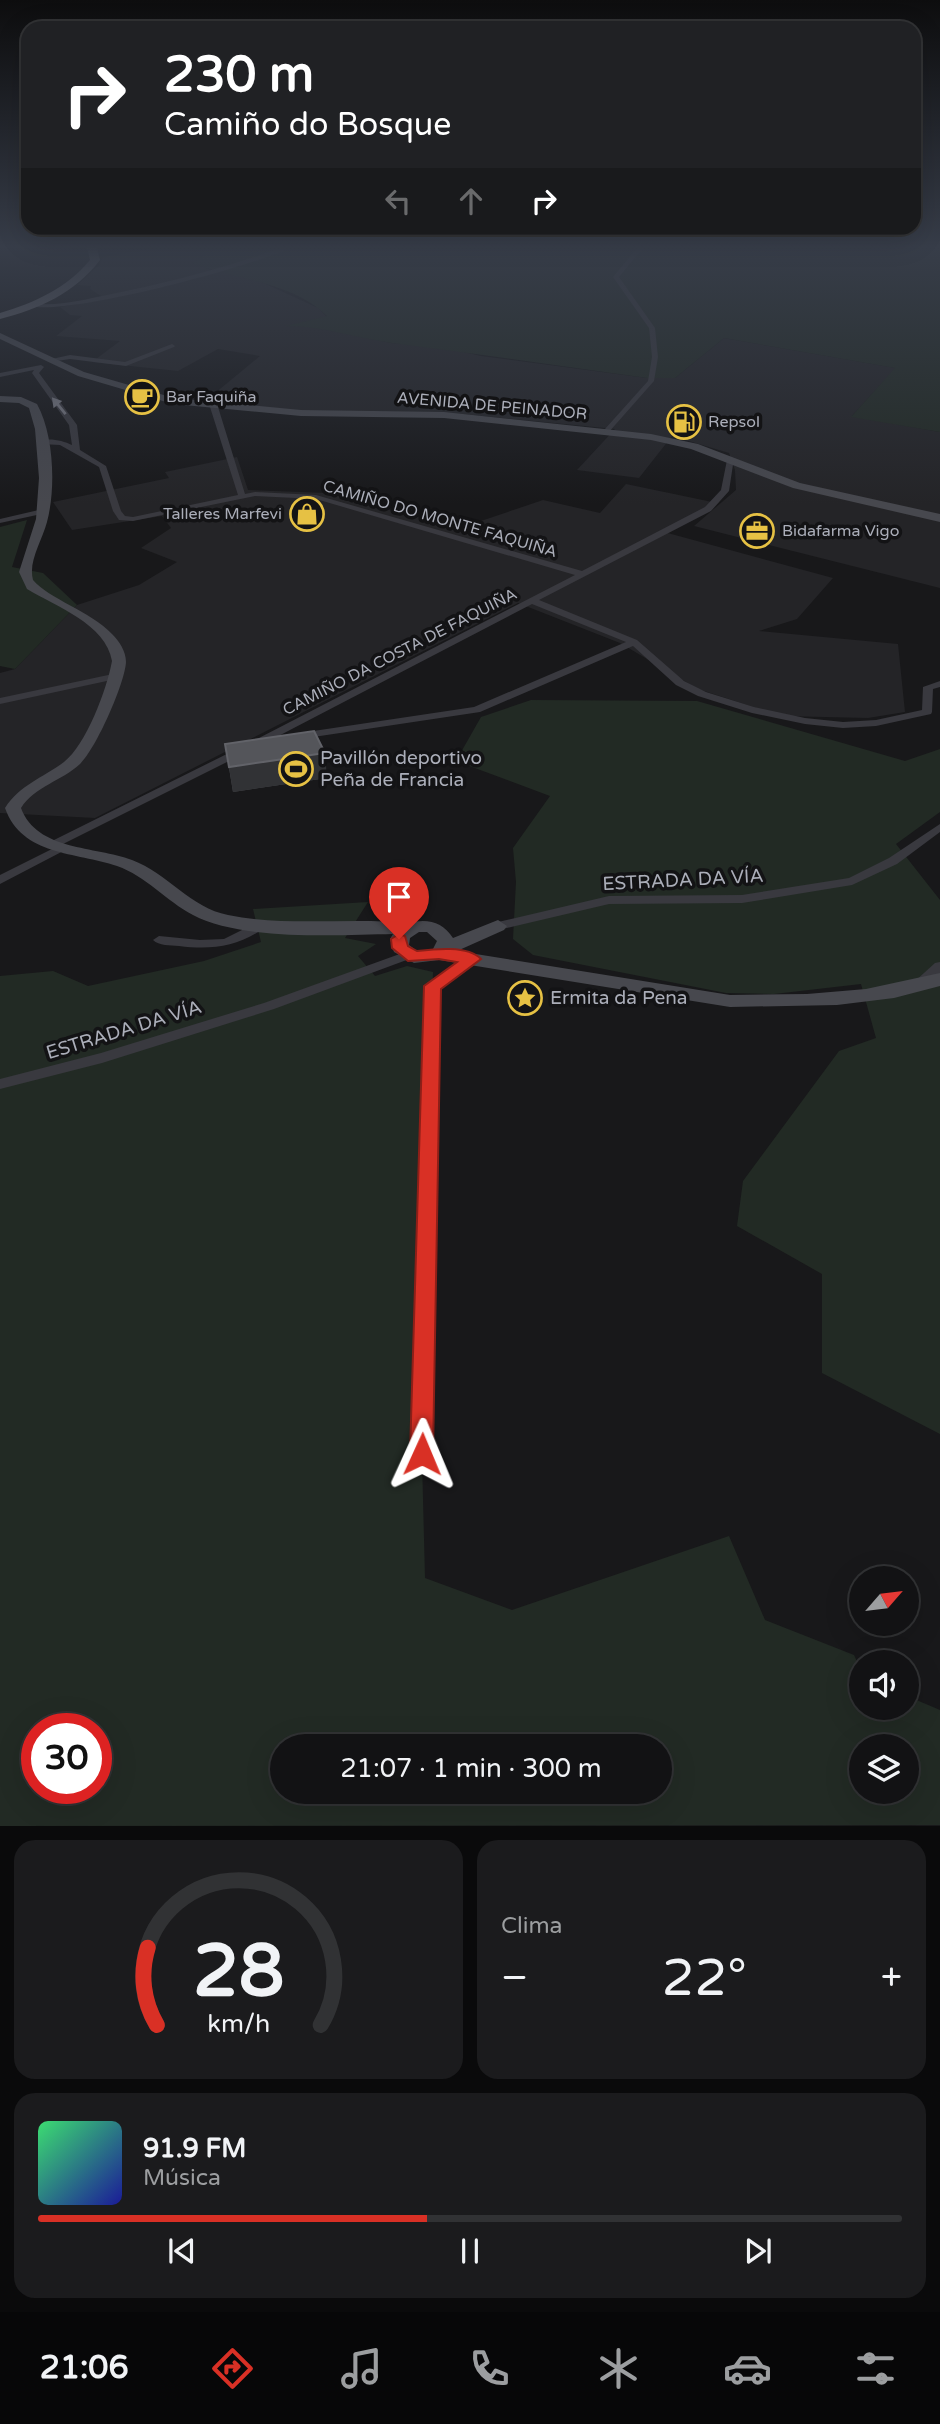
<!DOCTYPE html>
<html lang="es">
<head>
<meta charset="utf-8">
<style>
  :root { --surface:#121214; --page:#1b1b1d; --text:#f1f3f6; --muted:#9c9ea0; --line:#313234; --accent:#d93025 }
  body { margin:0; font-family:"Varela Round",sans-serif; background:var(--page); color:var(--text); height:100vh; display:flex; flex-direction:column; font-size:26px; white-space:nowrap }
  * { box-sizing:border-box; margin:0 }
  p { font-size:23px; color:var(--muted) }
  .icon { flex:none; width:38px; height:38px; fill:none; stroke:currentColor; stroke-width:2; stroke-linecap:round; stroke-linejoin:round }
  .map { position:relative; height:1826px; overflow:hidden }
  .details { display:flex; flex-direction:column; gap:14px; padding:14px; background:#0a0a0b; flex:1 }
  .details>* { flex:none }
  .guide { position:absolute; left:21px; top:21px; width:900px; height:214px; border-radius:21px; box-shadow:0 7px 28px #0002,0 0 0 2px var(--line); background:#202124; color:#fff; overflow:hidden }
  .needle { width:46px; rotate:62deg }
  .buttons { position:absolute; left:849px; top:1566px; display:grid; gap:14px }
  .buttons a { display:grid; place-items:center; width:70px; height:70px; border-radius:50%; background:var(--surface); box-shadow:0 7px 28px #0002,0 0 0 2px var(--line); font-size:35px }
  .speed { position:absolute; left:21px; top:1713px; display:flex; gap:14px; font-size:35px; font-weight:700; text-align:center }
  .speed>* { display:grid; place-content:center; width:91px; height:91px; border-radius:50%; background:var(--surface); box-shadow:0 7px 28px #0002,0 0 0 2px var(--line); line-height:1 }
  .speed .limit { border:10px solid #d22; background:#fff; color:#111 }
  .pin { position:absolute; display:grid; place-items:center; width:60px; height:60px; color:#fff; margin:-72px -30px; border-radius:50% 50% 50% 0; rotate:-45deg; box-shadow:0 0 7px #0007 }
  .pin .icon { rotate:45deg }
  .me { position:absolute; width:77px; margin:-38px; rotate:1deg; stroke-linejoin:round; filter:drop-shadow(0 0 5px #0008) }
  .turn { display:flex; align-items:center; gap:24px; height:147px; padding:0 28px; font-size:32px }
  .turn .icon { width:91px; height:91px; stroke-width:2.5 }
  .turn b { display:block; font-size:49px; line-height:60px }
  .lanes { display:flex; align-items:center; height:66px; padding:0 28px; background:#0003; justify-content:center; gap:35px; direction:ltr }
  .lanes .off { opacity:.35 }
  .big { font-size:52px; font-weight:600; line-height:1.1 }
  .details .widget { flex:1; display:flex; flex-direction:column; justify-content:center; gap:10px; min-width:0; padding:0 24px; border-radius:21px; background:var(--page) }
  .details .dial { align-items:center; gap:0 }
  .dial svg { height:182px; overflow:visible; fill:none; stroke:var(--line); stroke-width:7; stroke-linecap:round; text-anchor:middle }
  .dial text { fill:var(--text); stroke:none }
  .song { display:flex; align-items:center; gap:21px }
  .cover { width:84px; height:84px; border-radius:10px; background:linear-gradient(135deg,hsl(140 70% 55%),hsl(240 70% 35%)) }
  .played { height:7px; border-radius:4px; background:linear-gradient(90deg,var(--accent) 45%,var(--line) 45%) }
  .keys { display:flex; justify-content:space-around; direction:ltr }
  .heat { display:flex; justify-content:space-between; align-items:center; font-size:38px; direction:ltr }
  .details .tiles { flex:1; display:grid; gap:14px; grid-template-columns:1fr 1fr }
  .widget:last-child { grid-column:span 2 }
  .trip { position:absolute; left:270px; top:1734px; width:402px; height:70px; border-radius:35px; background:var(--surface); box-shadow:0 7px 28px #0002,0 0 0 2px var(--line); font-weight:600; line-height:70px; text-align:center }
  .tab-bar { display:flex; height:112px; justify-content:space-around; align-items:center; background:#070708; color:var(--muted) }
  .tab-bar .icon { width:49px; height:49px }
  .tab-bar .active { color:var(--accent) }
  .tab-bar b { font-size:32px; color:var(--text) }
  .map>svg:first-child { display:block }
</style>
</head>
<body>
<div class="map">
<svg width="940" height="1826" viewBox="0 0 940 1826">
  <rect width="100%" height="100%" fill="#18181a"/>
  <g fill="#242427">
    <polygon points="157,248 198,248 204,255 193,262 208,269 253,278 318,308 327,317 291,326 311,326 391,343 438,346 481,356 647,378 675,378 724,338 896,368 852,416 940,432 940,588 694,526 736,490 735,470 729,453 672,436 639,478 577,470 615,429 462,414 288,410 203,403 260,356 218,349 178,371 92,362 120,341 56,336 82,316 70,315 60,307 106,299 90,289 91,286 77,285 99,265 103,257"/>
    <polygon points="237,457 248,490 327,493 460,528 543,500 600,513 626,484 717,503 664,532 833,578 797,619 759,631 898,644 905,712 868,718 781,716 698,689 620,643 518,603 95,818 0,813 0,673 15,669 77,605 139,585 177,562 141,548 171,528 162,516 72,530 53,502 169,478 165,472"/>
  </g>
  <g fill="#222a24" fill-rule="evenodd">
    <path d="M198,248h742v184l-89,-15 44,-49 -171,-30 -49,40h-28c-85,-12 -170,-24 -255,-35 -36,-5 -69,-17 -106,-17l41,-10c-36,-35 -91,-36 -135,-53l12,-8z"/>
    <polygon points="27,520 12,567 43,573 77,605 15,669 0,666 0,527"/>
    <polygon points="531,700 697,701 905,761 940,749 940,812 896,844 940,900 940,1434 822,1373 822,1274 737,1226 743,1181 839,1051 876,1038 861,984 774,994 726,993 533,955 513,939 516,882 513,848 550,796 456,761 481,717"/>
    <path d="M368,902l-23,36 31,6 -18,12 17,20 32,-10 26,6 -13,408 5,198 87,32 217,-74 36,84 89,35 7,15v38h45l1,-12 33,14v115l-940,1v-850l53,-5 35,15 116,-25 57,-19 -8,-33zM37,1729h59v59h-59zM282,1746h378v46h-378zM861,1746h45v46h-45z"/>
  </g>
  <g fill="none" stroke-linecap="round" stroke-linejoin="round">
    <g fill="#39393f" fill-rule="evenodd">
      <path d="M281,248h9c-36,18 -231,71 -262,57l3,-2c26,4 51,-3 76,-8 59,-12 117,-27 174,-47z"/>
      <polygon points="637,248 643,248 619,277 655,328 658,357 654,381 608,433 605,433 605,429 648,381 652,357 649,328 613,277"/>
      <polygon points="172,344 175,346 174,347 126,366 70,359 50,362 47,360 70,355 125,362"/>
      <path d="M41,365l3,2 -5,6 38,52 3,25 26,16 15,45 4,5 8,1 105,-22 -28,-88 4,-2 4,2 27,87 10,-2 61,3 266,76 123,-64 16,-17 6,-30 7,-2 -5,33 -18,20 -172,89 98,40 47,41 22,11 48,15 51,11 38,4 33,-2 46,-10 1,-23 17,-6v6l-7,2 -1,23 -1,2 -55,12 -33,2 -38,-4 -53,-11 -54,-17 -22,-11 -43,-39 -153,66 -180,27 -5,-3 5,-3 174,-26 152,-65 -94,-38 -267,139 -204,102 6,1 2,2 -69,36v-9l56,-28 -6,-1 -2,-2 2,-2 207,-103 318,-164 -259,-76 -61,-3 -122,25 -14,-1 -6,-9 -14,-44 -39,-22 -19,-1 -4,-2c10,-5 25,-2 35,3l-3,-20 -37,-52 2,-3 -34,7v-4z"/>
      <polygon points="43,509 46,509 46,513 0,523 0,519"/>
      <polygon points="113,674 116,675 116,679 0,704 0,698"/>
      <polygon points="940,824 940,832 897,864 852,885 742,903 609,904 498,930 492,926 498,922 609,896 742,895 849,878 889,858"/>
      <path d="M260,921l4,1 2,3 -2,3c-26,19 -53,22 -85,18 -9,-1 -20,0 -26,-6l6,-4 41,4 24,-1z"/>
      <polygon points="408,951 412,952 414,955 412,958 274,1009 102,1063 0,1089 0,1079 101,1053 264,1003"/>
      <polygon points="473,955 477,956 479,959 477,962 438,988 431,1454 428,1460 422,1462 416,1460 413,1454 426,986 427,983"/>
      <polygon points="940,962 940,973 923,989 913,989 912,986 913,983 935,963"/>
    </g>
    <g fill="#47484e" fill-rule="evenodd">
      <polygon points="0,333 84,372 174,398 301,410 444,412 651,434 698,444 800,483 940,514 940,522 793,488 691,449 651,440 444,418 301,416 173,404 78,376 0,339"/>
      <path d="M0,396l21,1 16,7c17,31 19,84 10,118 -5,19 -19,39 -14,58 16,19 57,31 79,54 7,7 14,17 14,28 -1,21 -30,87 -46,102 -18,17 -45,22 -59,44 16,43 74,38 111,52 35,13 59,48 96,55 60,12 121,2 181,8 18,-5 34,-1 44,15l45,-18 9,6 -3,4 -47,21 273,44 77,-1 59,-5 74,-16v13l-46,12 -57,7 -107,2 -291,-47 -25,3 -20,-11 -4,-13 3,-5c-55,1 -151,7 -200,-19 -27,-14 -47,-39 -76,-49 -41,-14 -95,-10 -112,-58 15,-23 37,-30 59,-46 22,-17 43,-73 48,-101 -6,-37 -57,-55 -85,-72l-8,-17 17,-53 3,-41 -4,-49 -6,-21 -10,-5 -19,-1zM427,932l10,9 -4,8 -16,2 -8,-6 1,-7 9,-6z"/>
    </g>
    <path fill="#66676f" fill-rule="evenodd" d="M87,248h10l3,12c-25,33 -61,49 -100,59v-6c34,-10 67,-25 90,-53z"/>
  </g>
  <polygon fill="#494a4f" points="225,744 327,778 233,792"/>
  <polygon fill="#313235" points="325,753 327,778 233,792 229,767"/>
  <polygon fill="#54555a" stroke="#626369" stroke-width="2" points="314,731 325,753 229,767 225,744"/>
  <defs><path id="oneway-solid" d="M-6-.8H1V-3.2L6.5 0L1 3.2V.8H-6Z" transform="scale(1.75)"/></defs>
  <use fill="#787982" href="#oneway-solid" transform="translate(59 406) rotate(-129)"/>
  <linearGradient id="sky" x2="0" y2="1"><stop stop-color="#0d0d0e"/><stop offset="0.49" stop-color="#373d49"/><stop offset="1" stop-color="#373d49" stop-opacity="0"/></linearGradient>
  <rect width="940" height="504" fill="url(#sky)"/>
  <path fill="#d93025" stroke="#8d1f18" stroke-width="2" d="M399,934l6,2 3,10 9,5c17,-2 51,-6 64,8l-40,30 -8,465 -3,7 -8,4 -8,-4 -4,-7 14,-468 33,-24 -18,-3 -31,2 -16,-13 -1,-9z"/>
  <defs>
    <g id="cafe-ring" transform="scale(1.75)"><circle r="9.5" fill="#131315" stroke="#e6c144" stroke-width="1.5"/><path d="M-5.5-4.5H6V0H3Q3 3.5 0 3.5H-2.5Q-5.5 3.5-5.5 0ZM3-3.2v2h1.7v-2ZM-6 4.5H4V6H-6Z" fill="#e6c144"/></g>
    <g id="fuel-ring" transform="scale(1.75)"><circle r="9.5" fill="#131315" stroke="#e6c144" stroke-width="1.5"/><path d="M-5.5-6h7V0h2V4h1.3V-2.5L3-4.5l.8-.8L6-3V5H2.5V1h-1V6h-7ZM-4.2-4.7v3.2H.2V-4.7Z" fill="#e6c144"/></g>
    <g id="shop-ring" transform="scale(1.75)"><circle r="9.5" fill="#131315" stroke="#e6c144" stroke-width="1.5"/><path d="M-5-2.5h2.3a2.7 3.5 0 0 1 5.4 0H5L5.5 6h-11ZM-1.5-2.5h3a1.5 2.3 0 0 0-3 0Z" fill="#e6c144"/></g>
    <g id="office-ring" transform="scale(1.75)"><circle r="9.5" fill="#131315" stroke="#e6c144" stroke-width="1.5"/><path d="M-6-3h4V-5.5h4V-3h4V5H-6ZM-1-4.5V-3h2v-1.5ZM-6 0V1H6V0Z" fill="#e6c144"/></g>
    <g id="stadium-ring" transform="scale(1.75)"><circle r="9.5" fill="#131315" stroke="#e6c144" stroke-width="1.5"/><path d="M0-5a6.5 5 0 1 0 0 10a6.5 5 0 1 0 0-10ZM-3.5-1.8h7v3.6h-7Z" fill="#e6c144"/></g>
    <g id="sight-ring" transform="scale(1.75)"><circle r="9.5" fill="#131315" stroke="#e6c144" stroke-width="1.5"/><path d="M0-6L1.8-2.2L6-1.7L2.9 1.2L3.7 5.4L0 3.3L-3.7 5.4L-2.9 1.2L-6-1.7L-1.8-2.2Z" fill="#e6c144"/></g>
  </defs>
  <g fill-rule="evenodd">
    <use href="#cafe-ring" x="142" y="397"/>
    <use href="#fuel-ring" x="684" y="422"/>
    <use href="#shop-ring" x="307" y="514"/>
    <use href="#office-ring" x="757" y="531"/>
    <use href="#stadium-ring" x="296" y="769"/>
    <use href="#sight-ring" x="525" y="998"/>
  </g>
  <g text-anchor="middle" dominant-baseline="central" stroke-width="7" stroke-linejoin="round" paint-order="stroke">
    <g font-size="16" fill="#abaeb9" stroke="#131315" text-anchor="start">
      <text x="166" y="397">Bar Faquiña</text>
      <text x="708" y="422">Repsol</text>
      <text x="282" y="514" text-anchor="end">Talleres Marfevi</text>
      <text x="782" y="531">Bidafarma Vigo</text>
    </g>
    <g font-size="16" fill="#abaeb9" stroke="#131315">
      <text transform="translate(492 406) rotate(5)">AVENIDA DE PEINADOR</text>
      <text transform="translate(440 519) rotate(16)">CAMIÑO DO MONTE FAQUIÑA</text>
      <text transform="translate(400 652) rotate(-27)">CAMIÑO DA COSTA DE FAQUIÑA</text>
    </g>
    <g font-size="19" fill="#abaeb9" stroke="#131315" text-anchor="start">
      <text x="320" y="758">Pavillón deportivo<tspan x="320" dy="22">Peña de Francia</tspan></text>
      <text x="550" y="998">Ermita da Pena</text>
    </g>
    <g font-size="19" fill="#abaeb9" stroke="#131315">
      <text transform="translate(683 880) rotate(-3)">ESTRADA DA VÍA</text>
      <text transform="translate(124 1030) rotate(-17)">ESTRADA DA VÍA</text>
    </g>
  </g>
</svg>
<div class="buttons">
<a><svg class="needle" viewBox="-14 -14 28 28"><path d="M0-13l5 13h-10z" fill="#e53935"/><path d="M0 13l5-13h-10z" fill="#9c9ea0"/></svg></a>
<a><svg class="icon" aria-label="sound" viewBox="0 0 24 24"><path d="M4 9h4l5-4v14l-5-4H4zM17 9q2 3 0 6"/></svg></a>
<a><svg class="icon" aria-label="layers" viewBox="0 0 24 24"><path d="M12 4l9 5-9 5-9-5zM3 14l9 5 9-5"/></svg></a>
</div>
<div class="speed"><div class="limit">30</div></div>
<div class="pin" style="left:399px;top:939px;background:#d93025"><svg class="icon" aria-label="arrive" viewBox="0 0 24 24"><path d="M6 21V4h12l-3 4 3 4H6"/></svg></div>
<svg class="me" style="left:422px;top:1454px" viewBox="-20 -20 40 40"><path d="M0-17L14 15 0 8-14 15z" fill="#d93025" stroke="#fff" stroke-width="4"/></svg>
<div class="trip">21:07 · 1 min · 300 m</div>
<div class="guide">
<div class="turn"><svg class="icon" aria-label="right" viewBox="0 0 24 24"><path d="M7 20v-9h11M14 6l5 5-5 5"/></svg><div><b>230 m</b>Camiño do Bosque</div></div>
<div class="lanes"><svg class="icon off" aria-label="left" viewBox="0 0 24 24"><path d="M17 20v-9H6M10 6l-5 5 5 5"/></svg><svg class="icon off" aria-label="ahead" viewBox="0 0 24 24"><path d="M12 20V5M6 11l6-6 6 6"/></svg><svg class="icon" aria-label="right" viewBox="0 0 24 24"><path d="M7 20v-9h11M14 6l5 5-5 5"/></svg></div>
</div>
</div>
<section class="details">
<div class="tiles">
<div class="widget dial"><svg viewBox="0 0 100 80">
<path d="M14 69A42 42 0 1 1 86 69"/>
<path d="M14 69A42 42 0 0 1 10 35" stroke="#d93025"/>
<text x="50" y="56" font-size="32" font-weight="700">28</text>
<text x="50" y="72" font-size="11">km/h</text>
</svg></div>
<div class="widget"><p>Clima</p>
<div class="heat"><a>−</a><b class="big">22°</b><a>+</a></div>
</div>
<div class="widget">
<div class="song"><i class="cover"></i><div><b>91.9 FM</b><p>Música</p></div></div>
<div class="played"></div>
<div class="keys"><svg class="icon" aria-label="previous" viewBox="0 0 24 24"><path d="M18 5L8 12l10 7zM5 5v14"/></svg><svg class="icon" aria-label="pause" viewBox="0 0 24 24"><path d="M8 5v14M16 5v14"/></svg><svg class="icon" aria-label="next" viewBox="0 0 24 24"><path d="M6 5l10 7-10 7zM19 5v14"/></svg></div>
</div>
</div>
</section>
<nav class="tab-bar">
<b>21:06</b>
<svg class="icon active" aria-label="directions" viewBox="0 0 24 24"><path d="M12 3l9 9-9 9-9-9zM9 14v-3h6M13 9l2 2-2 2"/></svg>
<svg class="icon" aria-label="music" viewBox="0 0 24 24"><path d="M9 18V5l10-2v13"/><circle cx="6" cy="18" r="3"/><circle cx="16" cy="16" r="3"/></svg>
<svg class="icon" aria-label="phone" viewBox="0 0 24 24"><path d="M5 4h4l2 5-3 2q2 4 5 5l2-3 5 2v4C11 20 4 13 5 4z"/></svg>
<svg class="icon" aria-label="climate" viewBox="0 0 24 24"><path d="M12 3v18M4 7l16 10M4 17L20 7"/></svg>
<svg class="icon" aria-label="car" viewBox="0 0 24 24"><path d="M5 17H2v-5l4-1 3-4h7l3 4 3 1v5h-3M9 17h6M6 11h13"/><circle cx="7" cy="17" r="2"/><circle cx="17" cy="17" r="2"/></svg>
<svg class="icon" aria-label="filters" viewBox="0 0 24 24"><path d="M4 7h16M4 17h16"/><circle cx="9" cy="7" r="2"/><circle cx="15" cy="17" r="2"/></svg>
</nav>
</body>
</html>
